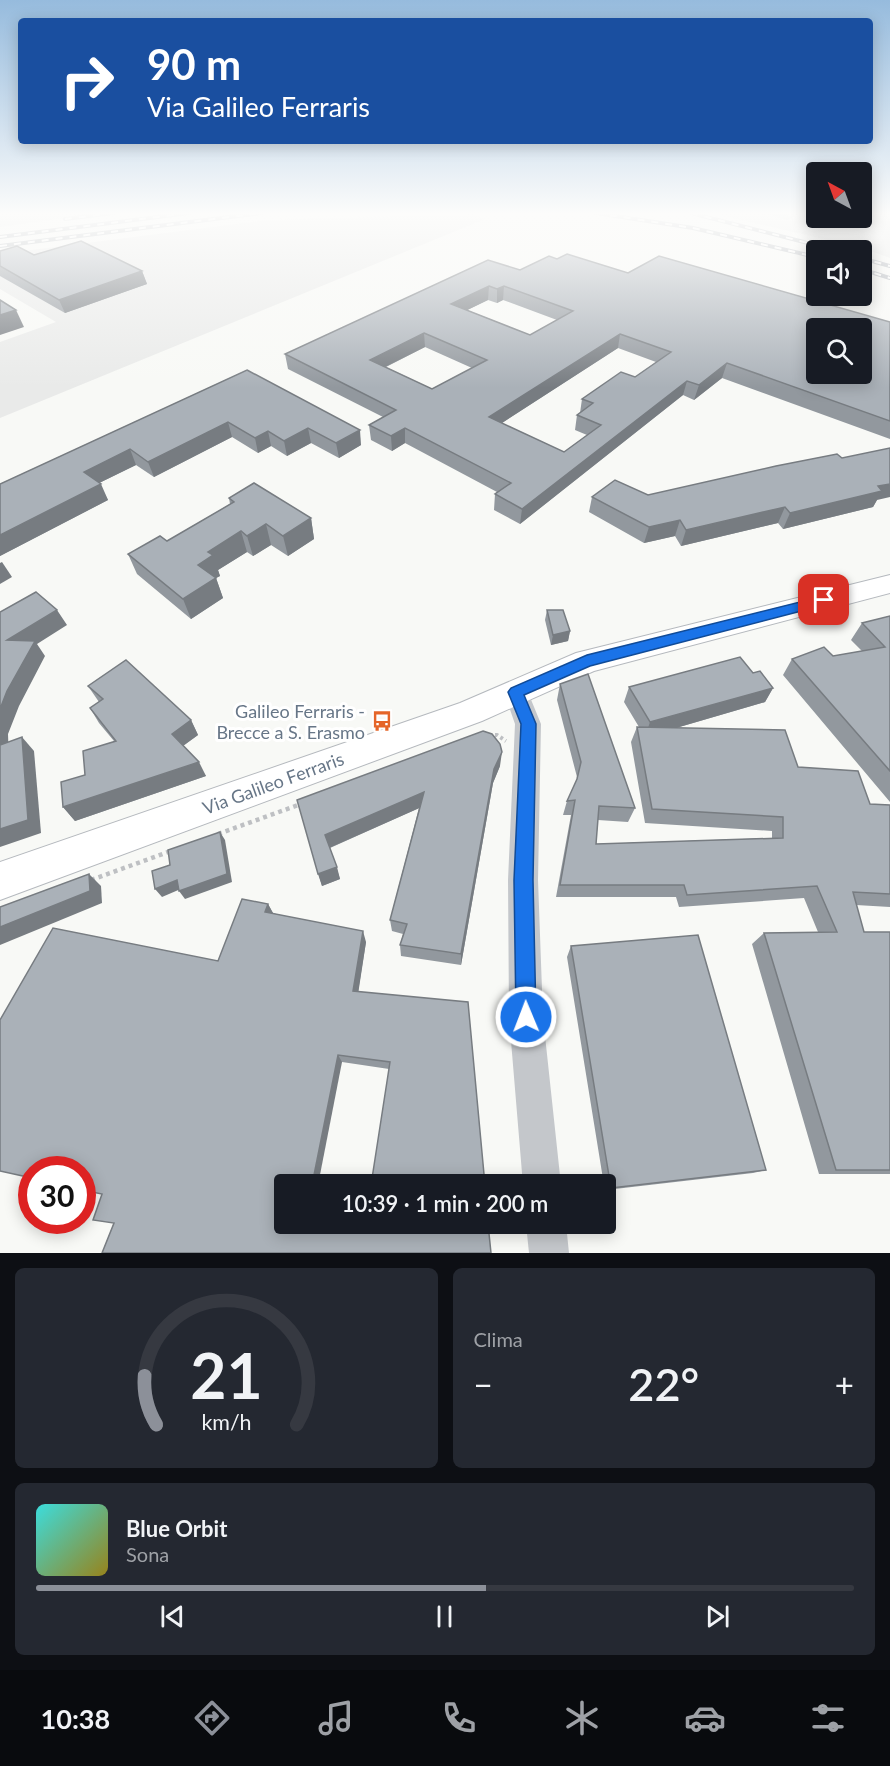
<!DOCTYPE html>
<html lang="it">
<head>
<meta charset="utf-8">
<style>
  :root { --surface:#171b24; --page:#242831; --text:#f1f3f6; --muted:#9ea1a6; --line:#363941; --accent:#8c9099 }
  body { margin:0; font-family:Lato,sans-serif; background:var(--page); color:var(--text); height:100vh; display:flex; flex-direction:column; font-size:22px; white-space:nowrap }
  * { box-sizing:border-box; margin:0 }
  p { font-size:20px; color:var(--muted) }
  .icon { flex:none; width:33px; height:33px; fill:none; stroke:currentColor; stroke-width:2; stroke-linecap:round; stroke-linejoin:round }
  .map { position:relative; height:1253px; overflow:hidden }
  .sheet { display:flex; flex-direction:column; gap:15px; padding:15px; background:#0d0f14; flex:1 }
  .sheet>* { flex:none }
  .top-card { position:absolute; left:18px; top:18px; width:855px; height:126px; border-radius:6px; box-shadow:0 3px 15px #0003; background:#1a4fa0; color:#fff; overflow:hidden }
  .needle { width:39px; rotate:319deg }
  .tools { position:absolute; left:806px; top:162px; display:grid; gap:12px }
  .tools a { display:grid; place-items:center; width:66px; height:66px; border-radius:6px; background:var(--surface); box-shadow:0 3px 15px #0003; font-size:30px }
  .speed { position:absolute; left:18px; top:1156px; display:flex; gap:12px; font-size:30px; font-weight:700; text-align:center }
  .speed>* { display:grid; place-content:center; width:78px; height:78px; border-radius:50%; background:var(--surface); box-shadow:0 3px 15px #0003; line-height:1 }
  .speed .limit { border:9px solid #d22; background:#fff; color:#111 }
  .pin { position:absolute; display:grid; place-items:center; width:51px; height:51px; color:#fff; margin:-26px; border-radius:12px; box-shadow:0 3px 9px #0006 }
  .me { position:absolute; width:66px; margin:-33px; rotate:359deg; stroke-linejoin:round; filter:drop-shadow(0 0 4px #0008) }
  .turn { display:flex; align-items:center; gap:21px; height:126px; padding:0 30px; font-size:27px }
  .turn .icon { width:78px; height:78px; stroke-width:2.5 }
  .turn b { display:block; font-size:42px; line-height:51px }
  .big { font-size:45px; font-weight:600; line-height:1.1 }
  .sheet .card { flex:1; display:flex; flex-direction:column; justify-content:center; gap:9px; min-width:0; padding:0 21px; border-radius:9px; background:var(--page) }
  .sheet .dial { align-items:center; gap:0 }
  .dial svg { height:156px; overflow:visible; fill:none; stroke:var(--line); stroke-width:7; stroke-linecap:round; text-anchor:middle }
  .dial text { fill:var(--text); stroke:none }
  .song { display:flex; align-items:center; gap:18px }
  .cover { width:72px; height:72px; border-radius:9px; background:linear-gradient(135deg,hsl(180 70% 55%),hsl(50 70% 35%)) }
  .played { height:6px; border-radius:3px; background:linear-gradient(90deg,var(--accent) 55%,var(--line) 55%) }
  .keys { display:flex; justify-content:space-around; direction:ltr }
  .heat { display:flex; justify-content:space-between; align-items:center; font-size:33px; direction:ltr }
  .sheet .tiles { flex:1; display:grid; gap:15px; grid-template-columns:1fr 1fr }
  .card:last-child { grid-column:span 2 }
  .trip { position:absolute; left:274px; top:1174px; width:342px; height:60px; border-radius:6px; background:var(--surface); box-shadow:0 3px 15px #0003; font-weight:600; line-height:60px; text-align:center }
  .tab-bar { display:flex; height:96px; justify-content:space-around; align-items:center; background:#090b0e; color:var(--muted) }
  .tab-bar .icon { width:42px; height:42px }
  .tab-bar .on { color:var(--accent) }
  .tab-bar b { font-size:27px; color:var(--text) }
  .map>svg:first-child { display:block }
</style>
</head>
<body>
<div class="map">
<svg width="890" height="1253" viewBox="0 0 890 1253">
  <rect width="100%" height="100%" fill="#f8f9f6"/>
  <g fill="#e9eae9">
    <polygon points="0,213 101,213 0,227"/>
    <polygon points="712,213 816,213 816,218 861,218 861,213 890,213 890,258 862,248"/>
    <polygon points="475,214 485,219 0,418 0,342 56,322 0,289 0,254 267,220"/>
  </g>
  <g fill="none" stroke-linecap="round" stroke-linejoin="round">
    <g stroke="#b5b9be" stroke-width="2">
      <polygon id="major" points="890,575 890,593 594,671 482,721 0,900 0,862 460,703 576,653"/>
    </g>
    <polyline stroke="#bec0c3" stroke-width="4" stroke-dasharray="3 3" stroke-linecap="butt" points="489,735 497,735 506,741"/>
    <g stroke="#bec0c3" stroke-width="4.5" stroke-dasharray="4 4" stroke-linecap="butt">
      <polyline points="218,834 301,804"/>
      <polyline points="91,880 171,851"/>
    </g>
    <g fill="#c4c7cb" fill-rule="evenodd">
      <polygon points="764,213 783,213 792,217 787,220"/>
      <polygon points="516,682 525,685 541,724 538,880 543,1017 561,1185 523,1185 509,1017 508,880 515,724 504,692 507,685"/>
      <polygon points="526,1224 566,1224 569,1253 529,1253"/>
    </g>
    <use href="#major" fill="#fff" fill-rule="evenodd"/>
    <g stroke="#a4aab1" stroke-width="4">
      <g id="rail">
        <polyline points="596,213 693,228 816,257"/>
        <polyline points="691,213 835,250"/>
        <polyline points="65,219 113,213"/>
        <polyline points="0,237 189,213"/>
        <polyline points="0,246 261,213"/>
        <polyline points="861,258 890,266"/>
        <polyline points="861,269 890,278"/>
      </g>
    </g>
    <use href="#rail" stroke="#fff" stroke-width="2" stroke-dasharray="7" stroke-linecap="butt"/>
  </g>
  <g fill="#92989e" fill-rule="evenodd">
    <polygon points="0,251 34,255 142,271 147,284 65,313 0,276"/>
    <path d="M557,259l333,63v117l-168,-61 -28,22 -11,-5 -163,129 -26,-14 1,-16 2,-2 -92,-49 -13,8 -21,-11 -2,-15 14,-8 -95,-48 -3,-15 235,-84zM488,300l9,3 6,-3 54,20 -27,15 -63,-25zM425,347l47,21 -40,21 -46,-22zM618,348l38,14 -21,15 -53,22 -2,14 -3,2 -2,15 12,5 -23,17 -62,-29z"/>
    <polygon points="247,370 361,445 339,458 311,443 287,456 271,446 258,453 232,437 154,477 136,465 99,483 108,500 0,556 0,484"/>
    <polygon points="842,458 877,500 873,507 783,529 778,523 681,546 675,536 644,543 589,512 592,497 648,495"/>
    <polygon points="229,498 311,518 314,539 288,556 271,545 253,556 247,552 218,570 220,576 216,578 223,598 191,619 137,574 128,554 167,541 230,504"/>
    <polygon points="547,610 570,631 568,641 551,645 545,620"/>
    <polygon points="890,616 890,802 783,675 792,659 833,656 862,651 851,640 862,623"/>
    <polygon points="753,673 773,688 765,702 676,728 798,767 870,804 890,805 890,907 856,905 864,932 890,932 890,1174 819,1174 752,944 764,933 818,932 804,898 679,907 676,897 556,897 571,815 563,815 567,801 576,783 577,777 557,700 560,684 635,808 628,822 598,820 596,844 772,838 772,831 645,823 631,742 637,727 639,727 624,702 629,687"/>
    <polygon points="88,686 191,720 198,735 183,746 206,776 75,821 63,807 85,775 114,741 99,723 90,708 99,702"/>
    <polygon points="500,766 493,783 461,965 401,956 400,945 403,934 392,931 390,920 419,808 330,848 340,879 322,886 297,800"/>
    <polygon points="268,904 273,913 366,942 358,992 468,1002 389,1069 342,1062 102,1253 218,961"/>
    <polygon points="571,946 766,1170 753,1173 606,1190 606,1185 604,1185 567,957"/>
  </g>
  <g fill="#777c81">
    <polygon points="142,271 147,284 65,313 59,300"/>
    <polygon points="489,286 488,300 451,318 451,304"/>
    <polygon points="504,286 503,300 497,303 497,289"/>
    <polygon points="16,310 24,327 0,335 0,315"/>
    <polygon points="424,333 425,347 371,374 370,360"/>
    <polygon points="620,334 618,348 488,432 489,417"/>
    <polygon points="727,363 722,378 694,400 699,385"/>
    <polygon points="687,381 683,395 520,524 522,509"/>
    <polygon points="228,422 232,437 154,477 148,462"/>
    <polygon points="308,428 311,443 287,456 284,441"/>
    <polygon points="405,428 405,443 392,451 391,436"/>
    <polygon points="360,430 361,445 339,458 336,443"/>
    <polygon points="268,431 271,446 258,453 255,438"/>
    <polygon points="130,449 136,465 91,487 84,472"/>
    <polygon points="101,484 108,500 0,556 0,535"/>
    <polygon points="890,484 890,497 877,500 873,507 783,529 790,513 878,486"/>
    <polygon points="785,507 778,523 681,546 686,530"/>
    <polygon points="311,518 314,539 288,556 283,536"/>
    <polygon points="680,520 675,536 644,543 649,527"/>
    <polygon points="266,524 271,545 253,556 247,536"/>
    <polygon points="241,531 247,552 218,570 220,576 216,578 223,598 191,619 183,599 198,565 208,552"/>
    <polygon points="2,562 12,577 0,584 0,563"/>
    <polygon points="57,610 67,625 37,644 45,656 19,706 8,734 9,761 0,750 0,709 7,640"/>
    <polygon points="570,631 568,641 551,645 553,635"/>
    <polygon points="773,688 765,702 645,737 650,722"/>
    <polygon points="191,720 198,735 180,748 172,734"/>
    <polygon points="22,737 34,751 41,833 0,847 0,829"/>
    <polygon points="502,752 500,766 493,783 461,965 461,954 494,769"/>
    <polygon points="199,762 206,776 75,821 63,807"/>
    <polygon points="424,792 424,806 329,848 325,835"/>
    <polygon points="220,832 225,840 232,882 185,899 179,891"/>
    <polygon points="337,867 340,879 322,886 318,874"/>
    <polygon points="89,874 101,886 102,903 0,945 0,927"/>
    <polygon points="177,880 183,888 162,897 155,889"/>
    <polygon points="268,904 274,915 265,912"/>
    <polygon points="363,931 366,942 357,1001 353,991"/>
    <polygon points="338,1055 342,1062 318,1185 312,1185"/>
  </g>
  <g fill="#aab1b8" stroke="#777c81" stroke-width="1.5" fill-rule="evenodd">
    <polygon points="81,241 142,271 59,300 0,266 0,251 17,246 34,255"/>
    <path d="M567,254l61,19 31,-17 231,66v99l-163,-58 -28,22 -12,-4 -165,128 -27,-15 16,-11 -106,-55 -14,8 -22,-11 27,-15 -111,-56 203,-94 32,10 29,-14 8,3zM489,286l8,3 7,-3 69,25 -43,24 -79,-31zM816,328h45v46h-45zM424,333l63,27 -55,29 -62,-29zM620,334l51,18 -36,25 -14,-5 -39,27 11,4 -16,12 24,10 -37,27 -75,-35z"/>
    <polygon points="0,300 16,310 0,315"/>
    <polygon points="247,370 360,430 336,443 308,428 284,441 268,431 255,438 228,422 148,462 130,449 84,472 101,484 0,535 0,484"/>
    <polygon points="890,448 890,484 878,486 882,491 790,513 785,507 686,530 680,520 649,527 592,497 615,480 648,495 776,466 837,454 842,458"/>
    <polygon points="254,483 311,518 283,536 266,524 247,536 241,531 208,552 213,555 198,565 216,578 183,599 128,554 160,536 167,541 234,502 229,498"/>
    <polygon points="36,592 57,610 7,640 35,641 7,691 0,709 0,612"/>
    <polygon points="547,610 563,610 570,631 553,635"/>
    <polygon points="890,616 890,771 792,659 824,647 833,656 885,647 862,623"/>
    <polygon points="740,657 753,673 760,671 773,688 650,722 629,687"/>
    <polygon points="126,660 191,720 172,734 199,762 63,807 61,782 85,775 83,751 116,741 90,708 103,699 88,686"/>
    <polygon points="588,674 635,808 599,806 596,844 783,838 783,817 652,809 637,727 785,730 798,767 858,771 870,804 890,805 890,894 853,892 864,932 890,932 890,1170 836,1170 764,933 837,932 817,886 687,895 684,885 560,885 575,800 567,801 577,779 581,762 560,684"/>
    <polygon points="483,731 492,734 500,744 502,752 494,769 461,954 400,945 407,924 390,920 424,792 325,835 337,867 318,874 297,800"/>
    <polygon points="22,737 28,820 0,829 0,745"/>
    <polygon points="220,832 227,874 179,891 177,880 155,889 152,871 170,865 168,850"/>
    <polygon points="89,874 90,891 0,927 0,907"/>
    <polygon points="242,899 268,904 265,912 363,931 353,991 468,1002 485,1185 371,1185 390,1062 338,1055 312,1185 285,1185 285,1224 488,1224 491,1253 102,1253 114,1223 93,1220 102,1194 82,1190 82,1170 32,1170 32,1178 0,1171 0,1020 53,928 218,961"/>
    <polygon points="698,935 766,1170 611,1188 571,946"/>
  </g>
  <linearGradient id="sky" x2="0" y2="1"><stop stop-color="#96bbdd"/><stop offset="0.55" stop-color="#fcfcfb"/><stop offset="1" stop-color="#fcfcfb" stop-opacity="0"/></linearGradient>
  <rect width="890" height="388" fill="url(#sky)"/>
  <polygon fill="#1a73e8" stroke="#114b97" stroke-width="1.5" points="824,596 830,600 828,604 590,666 524,695 536,724 533,880 536,1017 533,1024 526,1027 519,1024 516,1017 514,880 521,724 508,692 511,688 587,655"/>
  <defs>
    <g id="bus-bare" transform="scale(1.62)"><path d="M-5-6H5V4H4V6H2V4H-2V6H-4V4H-5ZM-3.5-4V0h7V-4ZM-3.5 1.2v1.5H-2V1.2ZM2 1.2v1.5H3.5V1.2Z" fill="#e56529" stroke="#fff" stroke-width="2.5" paint-order="stroke"/></g>
  </defs>
  <g fill-rule="evenodd">
    <use href="#bus-bare" x="382" y="721"/>
  </g>
  <g text-anchor="middle" dominant-baseline="central" stroke-width="6" stroke-linejoin="round" paint-order="stroke">
    <g font-size="18" fill="#677687" stroke="#fff" text-anchor="end">
      <text x="365" y="711">Galileo Ferraris -<tspan x="365" dy="21">Brecce a S. Erasmo</tspan></text>
    </g>
    <g font-size="18" fill="#677687" stroke="#fff">
      <text transform="translate(273 783) rotate(-20)">Via Galileo Ferraris</text>
    </g>
  </g>
</svg>
<div class="tools">
<a><svg class="needle" viewBox="-14 -14 28 28"><path d="M0-13l5 13h-10z" fill="#e53935"/><path d="M0 13l5-13h-10z" fill="#9ea1a6"/></svg></a>
<a><svg class="icon" aria-label="sound" viewBox="0 0 24 24"><path d="M4 9h4l5-4v14l-5-4H4zM17 9q2 3 0 6"/></svg></a>
<a><svg class="icon" aria-label="search" viewBox="0 0 24 24"><circle cx="10" cy="10" r="6"/><path d="M15 15l6 6"/></svg></a>
</div>
<div class="speed"><div class="limit">30</div></div>
<div class="pin" style="left:824px;top:600px;background:#d93025"><svg class="icon" aria-label="arrive" viewBox="0 0 24 24"><path d="M6 21V4h12l-3 4 3 4H6"/></svg></div>
<svg class="me" style="left:526px;top:1017px" viewBox="-20 -20 40 40"><circle r="17" fill="#1a73e8" stroke="#fff" stroke-width="3"/><path d="M0-11L8 9 0 5-8 9z" fill="#fff"/></svg>
<div class="trip">10:39 · 1 min · 200 m</div>
<div class="top-card">
<div class="turn"><svg class="icon" aria-label="right" viewBox="0 0 24 24"><path d="M7 20v-9h11M14 6l5 5-5 5"/></svg><div><b>90 m</b>Via Galileo Ferraris</div></div>
</div>
</div>
<section class="sheet">
<div class="tiles">
<div class="card dial"><svg viewBox="0 0 100 80">
<path d="M14 69A42 42 0 1 1 86 69"/>
<path d="M14 69A42 42 0 0 1 8 44" stroke="#8c9099"/>
<text x="50" y="56" font-size="32" font-weight="700">21</text>
<text x="50" y="72" font-size="11">km/h</text>
</svg></div>
<div class="card"><p>Clima</p>
<div class="heat"><a>−</a><b class="big">22°</b><a>+</a></div>
</div>
<div class="card">
<div class="song"><i class="cover"></i><div><b>Blue Orbit</b><p>Sona</p></div></div>
<div class="played"></div>
<div class="keys"><svg class="icon" aria-label="previous" viewBox="0 0 24 24"><path d="M18 5L8 12l10 7zM5 5v14"/></svg><svg class="icon" aria-label="pause" viewBox="0 0 24 24"><path d="M8 5v14M16 5v14"/></svg><svg class="icon" aria-label="next" viewBox="0 0 24 24"><path d="M6 5l10 7-10 7zM19 5v14"/></svg></div>
</div>
</div>
</section>
<nav class="tab-bar">
<b>10:38</b>
<svg class="icon on" aria-label="directions" viewBox="0 0 24 24"><path d="M12 3l9 9-9 9-9-9zM9 14v-3h6M13 9l2 2-2 2"/></svg>
<svg class="icon" aria-label="music" viewBox="0 0 24 24"><path d="M9 18V5l10-2v13"/><circle cx="6" cy="18" r="3"/><circle cx="16" cy="16" r="3"/></svg>
<svg class="icon" aria-label="phone" viewBox="0 0 24 24"><path d="M5 4h4l2 5-3 2q2 4 5 5l2-3 5 2v4C11 20 4 13 5 4z"/></svg>
<svg class="icon" aria-label="climate" viewBox="0 0 24 24"><path d="M12 3v18M4 7l16 10M4 17L20 7"/></svg>
<svg class="icon" aria-label="car" viewBox="0 0 24 24"><path d="M5 17H2v-5l4-1 3-4h7l3 4 3 1v5h-3M9 17h6M6 11h13"/><circle cx="7" cy="17" r="2"/><circle cx="17" cy="17" r="2"/></svg>
<svg class="icon" aria-label="filters" viewBox="0 0 24 24"><path d="M4 7h16M4 17h16"/><circle cx="9" cy="7" r="2"/><circle cx="15" cy="17" r="2"/></svg>
</nav>
</body>
</html>
